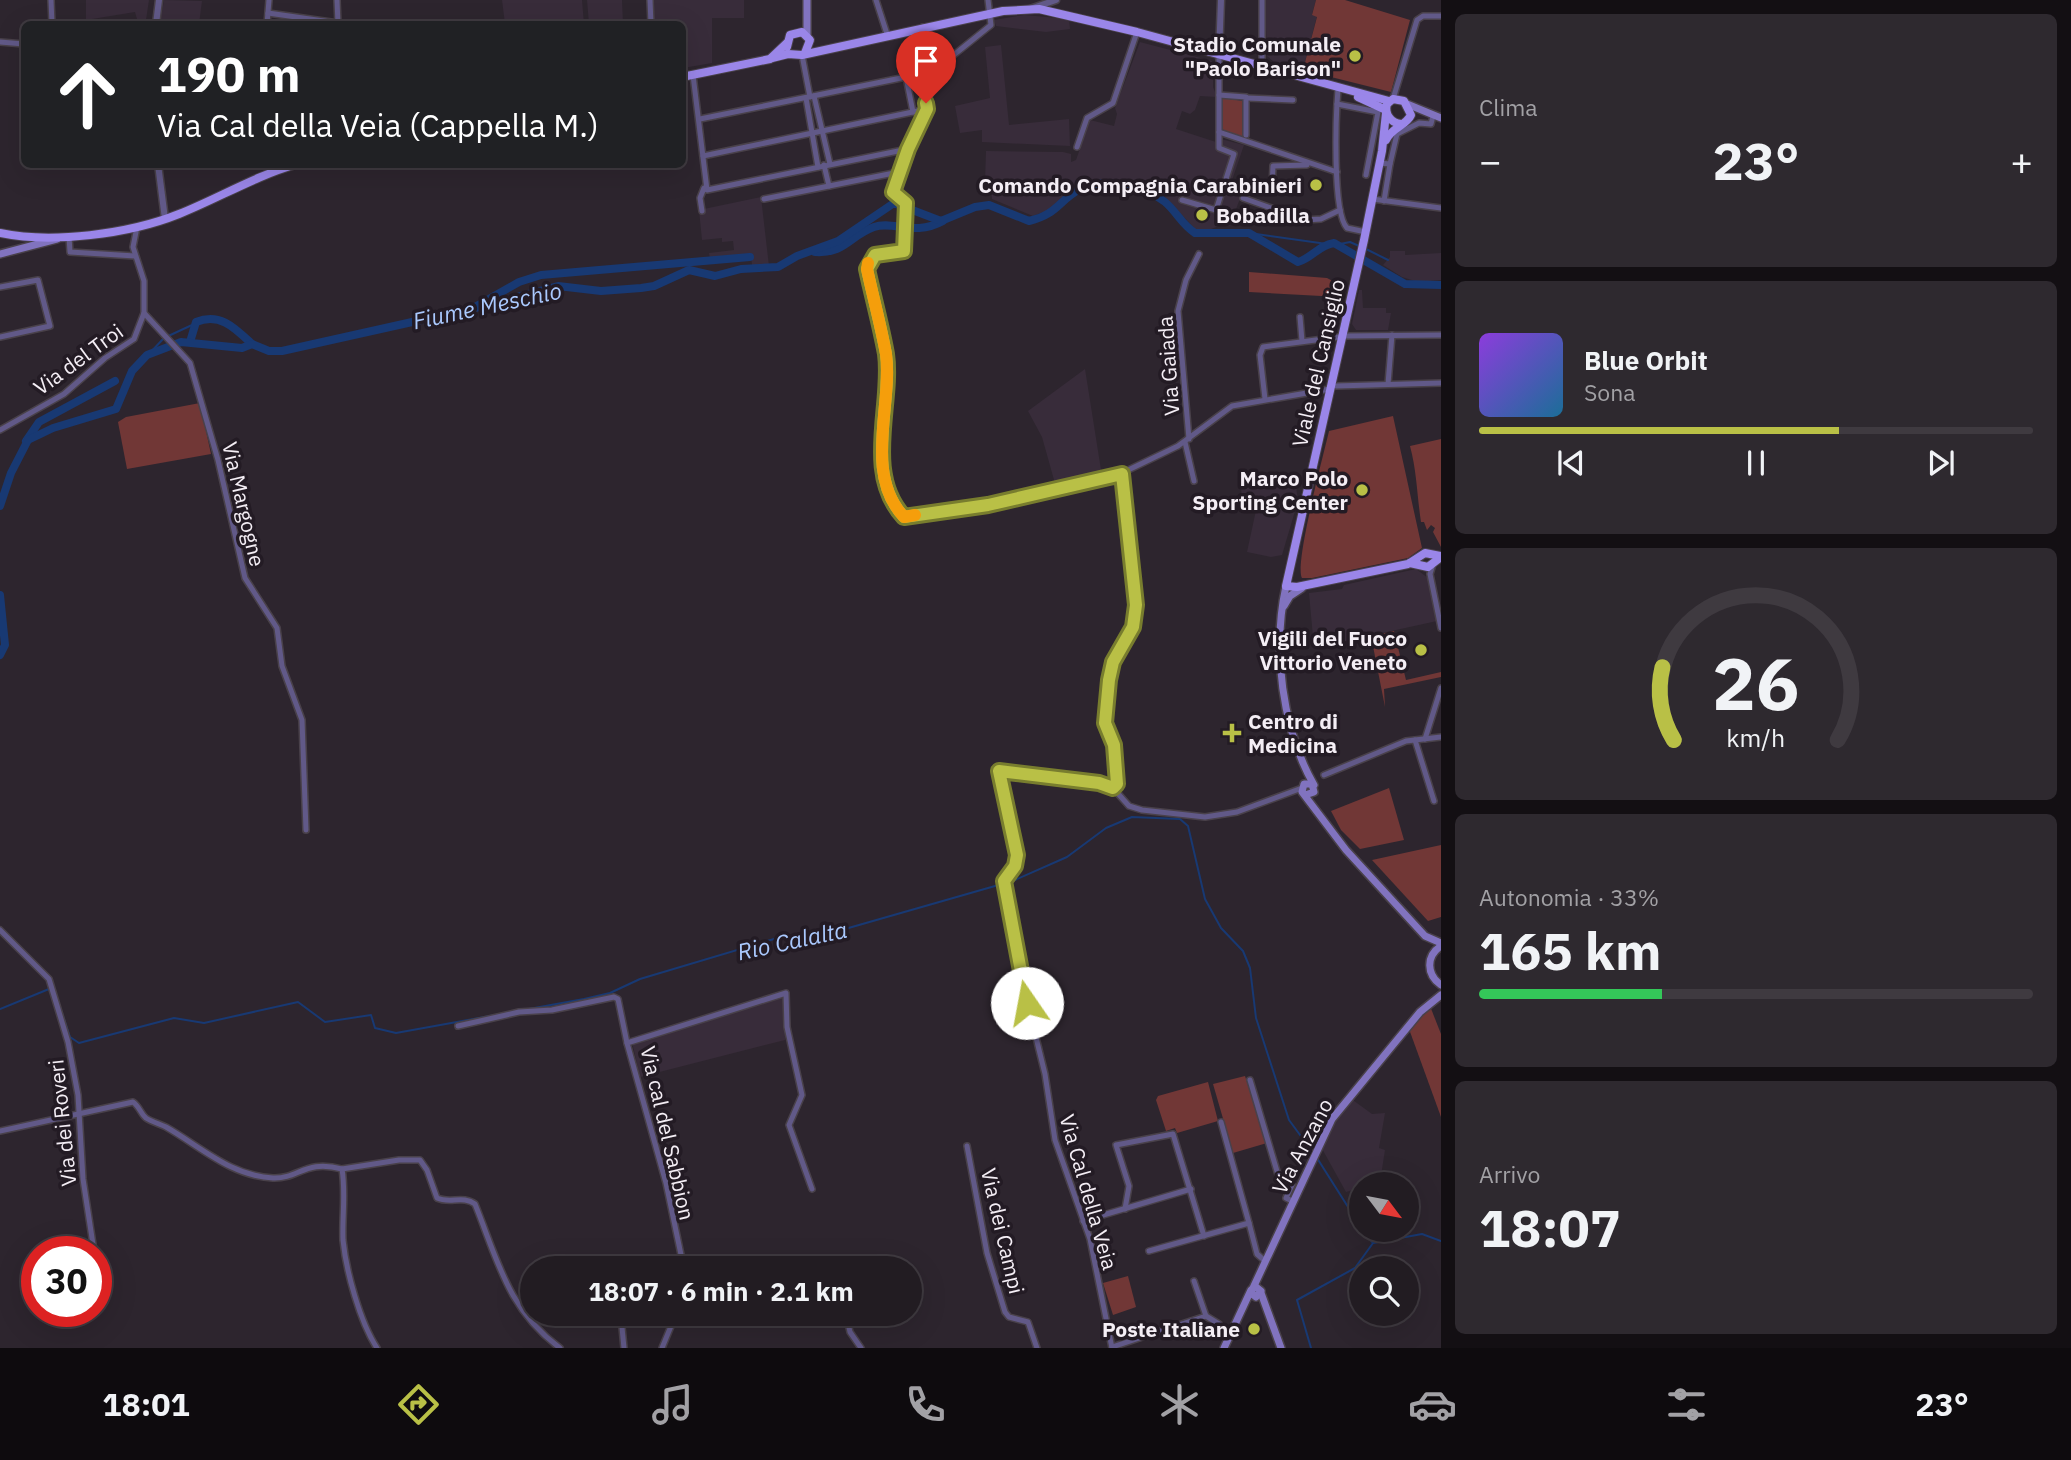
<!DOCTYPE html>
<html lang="it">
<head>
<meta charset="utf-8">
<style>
  :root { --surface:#221c22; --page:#2e292f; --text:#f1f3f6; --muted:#a2a1a5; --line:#3f3a40; --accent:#b9c046 }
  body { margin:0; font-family:"IBM Plex Sans",sans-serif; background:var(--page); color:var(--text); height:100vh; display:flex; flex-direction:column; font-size:26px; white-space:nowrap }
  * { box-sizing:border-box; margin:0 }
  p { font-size:23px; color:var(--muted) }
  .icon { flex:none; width:38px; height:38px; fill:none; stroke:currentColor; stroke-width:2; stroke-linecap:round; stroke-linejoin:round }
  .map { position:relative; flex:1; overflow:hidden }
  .side { display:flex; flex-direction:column; gap:14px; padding:14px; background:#130f13; width:630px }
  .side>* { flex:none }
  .guide { position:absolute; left:21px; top:21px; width:665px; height:147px; border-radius:10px; box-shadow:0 7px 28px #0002,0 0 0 2px var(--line); background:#202124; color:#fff; overflow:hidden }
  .needle { width:46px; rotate:122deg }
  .controls { position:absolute; left:1349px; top:1172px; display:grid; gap:14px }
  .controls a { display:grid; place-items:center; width:70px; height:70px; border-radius:50%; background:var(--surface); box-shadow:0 7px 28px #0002,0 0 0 2px var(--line); font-size:35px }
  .speed { position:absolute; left:21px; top:1236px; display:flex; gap:14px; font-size:35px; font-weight:700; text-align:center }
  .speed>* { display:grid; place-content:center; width:91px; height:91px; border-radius:50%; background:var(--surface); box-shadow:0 7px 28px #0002,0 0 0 2px var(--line); line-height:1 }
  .speed .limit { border:10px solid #d22; background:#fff; color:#111 }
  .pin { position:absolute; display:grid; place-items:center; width:60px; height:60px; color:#fff; margin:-72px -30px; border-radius:50% 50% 50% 0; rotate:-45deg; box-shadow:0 0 7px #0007 }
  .pin .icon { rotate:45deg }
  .me { position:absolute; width:77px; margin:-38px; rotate:348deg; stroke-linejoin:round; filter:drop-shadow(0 0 5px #0008) }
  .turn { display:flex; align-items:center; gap:24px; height:147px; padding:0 21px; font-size:32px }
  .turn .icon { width:91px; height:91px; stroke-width:2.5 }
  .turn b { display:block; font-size:49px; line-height:60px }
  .big { font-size:52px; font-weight:700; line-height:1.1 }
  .side .widget { flex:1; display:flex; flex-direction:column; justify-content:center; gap:10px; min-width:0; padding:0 24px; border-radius:10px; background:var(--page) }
  .side .dial { align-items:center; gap:0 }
  .dial svg { height:182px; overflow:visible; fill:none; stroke:var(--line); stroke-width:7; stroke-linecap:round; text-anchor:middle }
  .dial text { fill:var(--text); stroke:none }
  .song { display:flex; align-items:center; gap:21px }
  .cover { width:84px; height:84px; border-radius:10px; background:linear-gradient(135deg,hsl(270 70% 55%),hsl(200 70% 35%)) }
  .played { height:7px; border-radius:4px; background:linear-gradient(90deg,var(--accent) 65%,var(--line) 65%) }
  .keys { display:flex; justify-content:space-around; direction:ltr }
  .heat { display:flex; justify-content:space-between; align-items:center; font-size:38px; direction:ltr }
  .charge { height:10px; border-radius:5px; background:linear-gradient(90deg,#34c759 33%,var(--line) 0) }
  .trip { position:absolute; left:520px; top:1256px; width:402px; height:70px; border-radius:35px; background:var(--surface); box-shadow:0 7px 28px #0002,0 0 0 2px var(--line); font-weight:700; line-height:70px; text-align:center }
  .tabs { display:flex; height:112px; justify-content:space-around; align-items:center; background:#0e0b0e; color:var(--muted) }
  .tabs .icon { width:49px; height:49px }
  .tabs .active { color:var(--accent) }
  .tabs b { font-size:32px; color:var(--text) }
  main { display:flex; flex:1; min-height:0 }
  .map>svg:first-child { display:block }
</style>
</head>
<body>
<main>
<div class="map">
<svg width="1441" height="1348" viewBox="0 0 1441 1348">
  <rect width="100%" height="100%" fill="#2d252e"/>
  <g fill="#382c3a">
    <polygon points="86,0 149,0 146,20 137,19 135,12 86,20"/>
    <polygon points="164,0 202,1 199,24 160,24"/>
    <polygon points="502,0 582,0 584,24 505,24"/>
    <polygon points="587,0 622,0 623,24 589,24"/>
    <polygon points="652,0 744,0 744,18 712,18 712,63 683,68 682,24 652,24"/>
    <polygon points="1265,0 1316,0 1312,14 1317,16 1303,70 1274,62 1267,56"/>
    <polygon points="1024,15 1069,19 1070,29 1046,32 996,26 994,20"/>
    <polygon points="1140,42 1212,61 1213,65 1213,87 1217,97 1200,96 1195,110 1190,114 1182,111 1176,129 1216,142 1217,138 1244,145 1230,186 1243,190 1230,226 1224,224 1206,231 1196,230 1164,196 1112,181 1090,182 1070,191 1049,210 1033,216 992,199 991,186 978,189 978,183 985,182 986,151 1063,152 1071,154 1071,162 1076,160 1090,120 1114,126 1117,114 1115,108"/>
    <polygon points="1001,45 1009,125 1069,119 1070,146 982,142 982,130 960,133 955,106 990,98 985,47"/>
    <polygon points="761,197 769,266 752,265 751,255 710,259 709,253 734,250 733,241 722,242 722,238 702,240 699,210"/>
    <polygon points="1390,251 1405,251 1405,255 1441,253 1441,280 1418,282 1402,277 1383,265 1390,257"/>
    <polygon points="1359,290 1362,290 1363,308 1386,308 1386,313 1391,313 1388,330 1356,330 1352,324"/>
    <polygon points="1085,369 1102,476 1056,487 1042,437 1028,411"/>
    <polygon points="1295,479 1298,501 1282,555 1271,557 1247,552 1258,501 1243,503 1241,489"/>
    <polygon points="1416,569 1428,578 1437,621 1314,648 1309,593 1342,589 1344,585"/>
    <polygon points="785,996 785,1040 640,1077 632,1042"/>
    <polygon points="1350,1098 1372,1114 1385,1113 1379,1148 1385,1150 1380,1182 1362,1185 1361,1188 1346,1192 1320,1145"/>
  </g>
  <g fill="#713736">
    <polygon points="1316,0 1345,0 1410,20 1391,92 1303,70 1317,17 1312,15"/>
    <polygon points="1223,98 1243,101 1243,137 1221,129"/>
    <polygon points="1249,272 1327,278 1342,286 1340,297 1249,292"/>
    <polygon points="200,403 211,454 127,469 118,422 126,417"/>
    <path d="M1393,416l29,132 -14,10 -96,20h-10c-8,-13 22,-125 27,-147z"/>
    <path d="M1441,439v108l-8,-15 2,-4 -4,-3 -4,5 -3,-8h-3c-4,-26 -4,-50 -11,-76z"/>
    <polygon points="1394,631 1406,680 1441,672 1441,677 1384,689 1385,707 1371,636"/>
    <polygon points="1389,788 1404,840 1360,849 1341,830 1331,811"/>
    <polygon points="1441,845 1441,917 1428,921 1372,860"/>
    <polygon points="1430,1006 1441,1034 1441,1117 1409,1029"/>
    <polygon points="1245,1076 1267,1143 1233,1153 1213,1084"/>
    <polygon points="1208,1082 1218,1121 1177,1133 1175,1128 1166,1131 1156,1100 1158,1096"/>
    <polygon points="1128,1276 1136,1307 1113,1315 1103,1283"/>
  </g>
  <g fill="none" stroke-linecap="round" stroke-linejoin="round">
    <g stroke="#183973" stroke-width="2">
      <polyline points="1249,233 1327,244"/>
      <polyline points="1340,244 1350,242 1359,246"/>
      <polyline points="1364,248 1388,260"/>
      <polyline points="148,355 164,338 192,325"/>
      <polyline points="1008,883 1067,857 1106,828 1132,817 1180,819 1188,826 1205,899 1221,928 1243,951 1250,968 1256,1018 1289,1120 1314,1154"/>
      <polyline points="56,995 70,1037 79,1043 174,1018 204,1023 298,1002 325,1022 371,1015 375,1028 396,1033 584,999 610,993 640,979 774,939 845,929 1002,884"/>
      <polyline points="0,1009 49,989"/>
      <polyline points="1317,1158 1362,1229"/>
      <polyline points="1363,1230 1372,1242"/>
      <polyline points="1373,1243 1422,1234 1441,1241"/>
      <polyline points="1311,1348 1297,1300 1355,1268 1373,1243"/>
    </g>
    <g stroke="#183973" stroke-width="8">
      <path d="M815,252c30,2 34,-16 59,-25 19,-7 40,10 69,-6"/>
      <polyline points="475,307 519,282 541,275 750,257"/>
      <path d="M190,342l6,-20c24,-10 39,6 56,22"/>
      <polyline points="26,441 39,422 115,381"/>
      <path d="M0,506l11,-33 17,-33 25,-12 63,-19 16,-38 15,-16 34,-13 61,6 10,-4 17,7h13l202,-45 74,-20 43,5 40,-3 13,-2 35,-16 26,6 26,-7 37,-2 19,-11 41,-15 56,-38 47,18 34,-14 14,-2 40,16c29,-7 29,-20 51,-32 22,-12 65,-3 85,13 11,9 17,23 30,31h54l49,29c14,-4 21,-17 36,-19l71,41 36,1"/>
      <polyline points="0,595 5,645 0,655"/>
    </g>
    <g stroke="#49414a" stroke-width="8">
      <g id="minor">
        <polyline points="51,0 52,24"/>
        <polyline points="337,0 338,24"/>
        <polyline points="650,0 651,24"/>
        <polyline points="876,0 887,34"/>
        <polyline points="268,13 338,23"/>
        <polyline points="267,24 269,0"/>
        <path d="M923,27l4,82 -19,40 -15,43 13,11 -2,48 -29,4 -8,14c6,28 14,56 19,85 7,50 -23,119 18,163l84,-12 134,-32 56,-27 54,-40 98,-17"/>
        <polyline points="0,42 24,44"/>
        <polyline points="802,55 810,97"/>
        <polyline points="1262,67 1262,0"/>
        <polyline points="693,75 707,190 908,149"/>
        <path d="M1338,89c-2,24 -6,123 9,139l19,4"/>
        <polyline points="1219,95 1246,97 1246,135"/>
        <polyline points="814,96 830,164"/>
        <polyline points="806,98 818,167"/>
        <polyline points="1247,98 1293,100"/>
        <polyline points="1393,99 1417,20 1423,16 1441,16"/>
        <polyline points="926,103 945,62 991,25 988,0"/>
        <polyline points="1337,104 1378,112 1366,175"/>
        <polyline points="700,119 906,77 913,112"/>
        <polyline points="1219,132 1337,172"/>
        <polyline points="1077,147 1087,118 1113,103 1137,32"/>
        <polyline points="703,156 927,109"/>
        <polyline points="1379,163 1390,164 1397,134 1419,123 1431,124 1433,116"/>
        <polyline points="824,165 829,186"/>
        <polyline points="1272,188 1273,166 1307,165"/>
        <polyline points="1243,198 1305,220 1321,219 1340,210"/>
        <polyline points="764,199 899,172"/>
        <polyline points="1372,199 1441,208"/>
        <polyline points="1182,200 1216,210 1234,154 1219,148 1219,55"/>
        <polyline points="1384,201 1390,164"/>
        <polyline points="702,211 700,198 704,188"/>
        <polyline points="137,227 133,247 144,281 144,313 190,363 218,460 245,578 277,628 282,666 302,720 306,830"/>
        <polyline points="69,237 70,252 135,256"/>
        <polyline points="0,287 38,280 50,326 0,337"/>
        <polyline points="1300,317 1302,341"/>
        <polyline points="1388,384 1392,335"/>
        <polyline points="1336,386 1441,383"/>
        <polyline points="1265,399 1260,355 1263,347 1346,336 1441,335"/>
        <polyline points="0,430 64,394 105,358 134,339 144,313"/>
        <polyline points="1189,439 1178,311 1186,280 1199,254"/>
        <polyline points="1185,442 1194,481"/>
        <polyline points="1433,564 1430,574 1441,628"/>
        <polyline points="1425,739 1441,688"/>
        <polyline points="1415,740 1434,801"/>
        <polyline points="1324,775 1406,741 1441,737"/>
        <polyline points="1113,788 1118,780 1114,745 1105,723 1110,668 1133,627 1136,605 1122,473"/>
        <polyline points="0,930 49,979 68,1042 78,1095 83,1179 94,1251"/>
        <polyline points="458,1026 519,1012 552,1010 614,997 618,999 627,1043"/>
        <polyline points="1250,1080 1279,1178 1292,1185 1286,1198 1292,1201"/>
        <polyline points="1221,1122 1249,1223"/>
        <path d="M0,1131l133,-29c6,4 8,12 13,16 6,4 14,6 20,9 35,20 65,49 107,51 26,1 32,-19 69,-9 4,24 0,47 1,71 3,31 17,82 34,108"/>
        <polyline points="967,1146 987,1253 1005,1312 1009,1317 1028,1322 1037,1348"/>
        <path d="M342,1169l57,-9h21l7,10 10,28c13,6 26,-3 38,6 23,57 33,106 85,144"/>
        <polyline points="1125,1209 1129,1186 1116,1145 1173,1134 1204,1236"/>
        <polyline points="1083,1221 1191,1189"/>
        <polyline points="1149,1251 1249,1223 1257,1254 1265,1261"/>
        <polyline points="684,1269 666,1183 627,1043 786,993 787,1027 802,1095 789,1125 812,1189"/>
        <polyline points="846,1314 850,1332 861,1348"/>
        <polyline points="606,1316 622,1315"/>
        <polyline points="1206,1316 1219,1324"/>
        <polyline points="1112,1347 1206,1316 1194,1281"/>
        <polyline points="624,1348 621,1317 624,1314"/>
        <polyline points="662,1348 676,1314"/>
        <polyline points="1112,1348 1090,1239 1055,1140 1045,1074 1026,997 1005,881 1015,866 1017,855 999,771 1099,783 1113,788 1129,806 1142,810 1205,817 1237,812 1302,788"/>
      </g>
    </g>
    <g stroke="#49414a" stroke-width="9">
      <g id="tertiary">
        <polyline points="1030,9 1056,0"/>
        <polyline points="156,24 159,0"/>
        <polyline points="1219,55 1221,0"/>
        <polyline points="158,164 165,219"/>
      </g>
    </g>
    <g stroke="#49414a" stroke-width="10">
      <g id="secondary">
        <polyline points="807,35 807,0"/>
        <polyline points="1407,104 1441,118"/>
        <polyline points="0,254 57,239"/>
        <path d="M1286,586c-14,63 -4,143 28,199"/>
        <polyline points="1284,606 1290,596 1302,588"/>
        <polyline points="1305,795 1314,792 1312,784 1304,784 1302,792 1346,850 1425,936 1441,943"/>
        <path d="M1441,946c-15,10 -15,28 0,39"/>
        <polyline points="1253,1288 1332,1119 1420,1012 1441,995"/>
        <polyline points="1261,1293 1281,1348"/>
        <polyline points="1224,1348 1251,1290 1256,1287 1261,1291 1256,1297 1251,1293"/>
      </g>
    </g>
    <g stroke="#49414a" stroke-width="10">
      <g id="primary">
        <polyline points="787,47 790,35 802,32 810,40 805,53"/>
        <polyline points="772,58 788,54 802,55 1003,11 1039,9 1137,32 1389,101"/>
        <polyline points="682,77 770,59 787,43"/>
        <polyline points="1358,97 1386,110"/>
        <polyline points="1386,113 1382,151 1364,240 1286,586 1297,587 1408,564 1425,553 1441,556"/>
        <path d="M1386,140c6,-13 20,-14 25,-25l-7,-14 -11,-2 -6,5c-3,10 4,19 14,20"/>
        <path d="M0,233c52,11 129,1 179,-19 40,-16 76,-38 118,-50"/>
        <polyline points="1410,563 1428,567 1441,557"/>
      </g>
    </g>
    <use href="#minor" stroke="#615988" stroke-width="5"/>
    <use href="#tertiary" stroke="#615988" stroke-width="6"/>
    <use href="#secondary" stroke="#8173bf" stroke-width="7"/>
    <use href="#primary" stroke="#9a86e9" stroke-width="8"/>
  </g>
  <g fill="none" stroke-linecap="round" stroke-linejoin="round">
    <g stroke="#787d2e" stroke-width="18">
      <path id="route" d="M926,103l1,6 -19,40 -15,43 13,11 -2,48 -29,4 -8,14c6,28 14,57 19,85 7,50 -23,119 18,163l84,-12 134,-31 14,131 -3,22 -20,35 -4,18 -4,43 9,22 3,39 -4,4 -14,-5 -100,-12 18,84 -2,11 -11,15 23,122"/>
    </g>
    <use href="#route" stroke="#b9c046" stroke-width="12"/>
    <path stroke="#f59e0b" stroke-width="12" d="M868,263l-1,6c6,28 14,57 19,85 7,50 -23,119 18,163l11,-2"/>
  </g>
  <g fill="#b9c046" stroke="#231b24" stroke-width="2.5">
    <circle cx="1355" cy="56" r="7"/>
    <circle cx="1316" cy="185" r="7"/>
    <circle cx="1202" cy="215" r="7"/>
    <circle cx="1362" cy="490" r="7"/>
    <circle cx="1421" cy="650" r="7"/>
    <path d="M1228.5 722.5h7v7h7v7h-7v7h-7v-7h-7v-7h7z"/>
    <circle cx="1254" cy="1329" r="7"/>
  </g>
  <g text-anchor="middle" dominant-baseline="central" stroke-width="7" stroke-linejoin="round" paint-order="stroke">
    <g font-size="21" font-weight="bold" fill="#f4eef5" stroke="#231b24" text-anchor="end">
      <text x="1341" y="44">Stadio Comunale<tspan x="1341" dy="24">"Paolo Barison"</tspan></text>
      <text x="1302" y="185">Comando Compagnia Carabinieri</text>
      <text x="1216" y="215" text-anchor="start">Bobadilla</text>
      <text x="1348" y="478">Marco Polo<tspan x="1348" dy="24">Sporting Center</tspan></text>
      <text x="1407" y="638">Vigili del Fuoco<tspan x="1407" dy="24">Vittorio Veneto</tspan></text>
      <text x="1248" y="721" text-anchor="start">Centro di<tspan x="1248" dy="24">Medicina</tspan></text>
      <text x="1240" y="1329">Poste Italiane</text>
    </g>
    <g font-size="21" fill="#f4eef5" stroke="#231b24">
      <text transform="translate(78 359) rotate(-36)">Via del Troi</text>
      <text transform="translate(1318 363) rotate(-77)">Viale del Cansiglio</text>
      <text transform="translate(1168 366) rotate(-94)">Via Gaiada</text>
      <text transform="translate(244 504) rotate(77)">Via Margogne</text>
      <text transform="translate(62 1123) rotate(-96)">Via dei Roveri</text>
      <text transform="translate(668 1133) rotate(77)">Via cal del Sabbion</text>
      <text transform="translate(1302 1146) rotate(-62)">Via Anzano</text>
      <text transform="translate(1089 1192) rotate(74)">Via Cal della Veia</text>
      <text transform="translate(1003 1231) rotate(77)">Via dei Campi</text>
    </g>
    <g font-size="23" font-style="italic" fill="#aac9fe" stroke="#231b24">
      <text transform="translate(487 305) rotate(-12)">Fiume Meschio</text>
      <text transform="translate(792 940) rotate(-12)">Rio Calalta</text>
    </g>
  </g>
</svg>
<div class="controls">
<a><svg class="needle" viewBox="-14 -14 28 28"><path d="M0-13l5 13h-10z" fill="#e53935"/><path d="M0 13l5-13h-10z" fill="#a2a1a5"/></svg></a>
<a><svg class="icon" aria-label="search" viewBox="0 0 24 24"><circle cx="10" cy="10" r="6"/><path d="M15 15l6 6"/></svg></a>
</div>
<div class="speed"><div class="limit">30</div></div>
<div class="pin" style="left:926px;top:103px;background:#d93025"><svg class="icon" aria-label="arrive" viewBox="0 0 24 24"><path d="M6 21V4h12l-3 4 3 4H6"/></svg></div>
<svg class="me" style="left:1027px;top:1003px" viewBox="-20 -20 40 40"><circle r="19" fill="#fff"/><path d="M0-13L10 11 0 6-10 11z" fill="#b9c046"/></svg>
<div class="trip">18:07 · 6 min · 2.1 km</div>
<div class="guide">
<div class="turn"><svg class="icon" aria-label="ahead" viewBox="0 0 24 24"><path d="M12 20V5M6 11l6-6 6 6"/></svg><div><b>190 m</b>Via Cal della Veia (Cappella M.)</div></div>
</div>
</div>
<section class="side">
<div class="widget"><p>Clima</p>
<div class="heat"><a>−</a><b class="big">23°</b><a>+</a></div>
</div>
<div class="widget">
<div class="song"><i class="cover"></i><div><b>Blue Orbit</b><p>Sona</p></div></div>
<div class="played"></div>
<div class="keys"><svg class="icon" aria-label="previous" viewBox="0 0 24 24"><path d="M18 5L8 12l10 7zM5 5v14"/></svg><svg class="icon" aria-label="pause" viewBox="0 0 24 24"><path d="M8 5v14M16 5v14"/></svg><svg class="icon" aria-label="next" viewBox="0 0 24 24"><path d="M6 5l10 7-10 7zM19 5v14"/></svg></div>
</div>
<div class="widget dial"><svg viewBox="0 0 100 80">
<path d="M14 69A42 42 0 1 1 86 69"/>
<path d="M14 69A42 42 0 0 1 9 37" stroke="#b9c046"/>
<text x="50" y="56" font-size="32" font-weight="700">26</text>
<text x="50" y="72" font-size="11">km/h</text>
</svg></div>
<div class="widget"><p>Autonomia · 33%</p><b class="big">165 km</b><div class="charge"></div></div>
<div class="widget"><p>Arrivo</p><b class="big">18:07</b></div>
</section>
</main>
<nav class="tabs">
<b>18:01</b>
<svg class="icon active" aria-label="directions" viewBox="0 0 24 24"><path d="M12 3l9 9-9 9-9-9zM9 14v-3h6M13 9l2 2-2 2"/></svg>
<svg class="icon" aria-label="music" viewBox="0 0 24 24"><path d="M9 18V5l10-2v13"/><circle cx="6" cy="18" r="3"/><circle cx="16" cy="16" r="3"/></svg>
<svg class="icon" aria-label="phone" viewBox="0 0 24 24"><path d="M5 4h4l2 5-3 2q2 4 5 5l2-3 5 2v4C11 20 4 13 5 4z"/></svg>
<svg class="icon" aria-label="climate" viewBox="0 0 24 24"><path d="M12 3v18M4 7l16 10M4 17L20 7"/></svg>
<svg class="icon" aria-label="car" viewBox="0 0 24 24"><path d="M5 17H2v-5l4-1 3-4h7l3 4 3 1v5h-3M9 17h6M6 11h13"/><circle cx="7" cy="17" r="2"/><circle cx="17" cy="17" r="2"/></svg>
<svg class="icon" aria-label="filters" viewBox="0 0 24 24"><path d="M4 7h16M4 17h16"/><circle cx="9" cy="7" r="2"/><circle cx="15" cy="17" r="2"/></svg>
<b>23°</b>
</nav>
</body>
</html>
